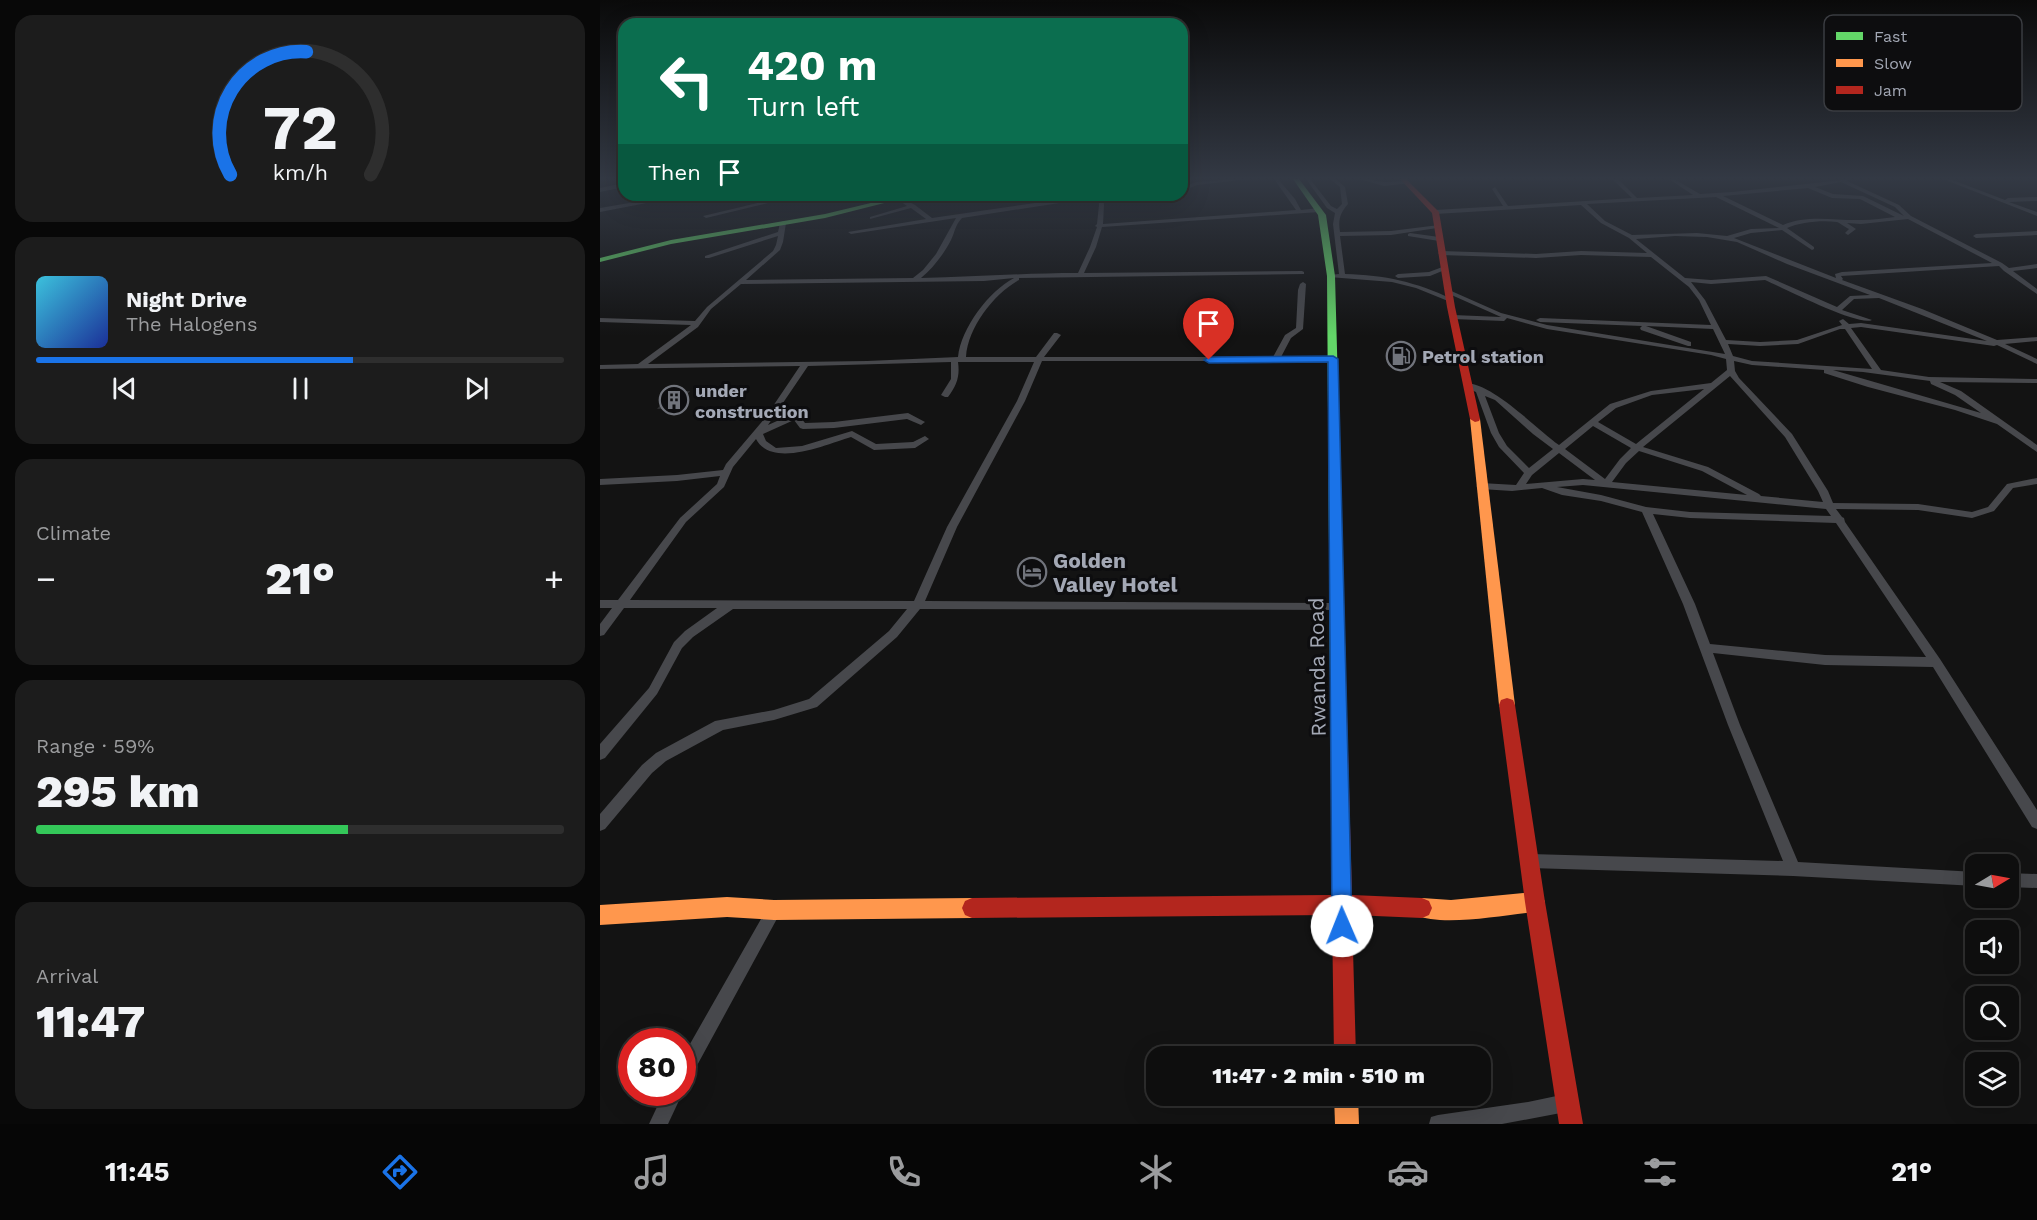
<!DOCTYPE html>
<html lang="en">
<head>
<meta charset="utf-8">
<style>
  :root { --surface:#0e0e0e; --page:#1c1c1c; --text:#f1f3f6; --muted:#9b9c9e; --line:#2e2e2e; --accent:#1a73e8 }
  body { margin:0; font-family:"Work Sans",sans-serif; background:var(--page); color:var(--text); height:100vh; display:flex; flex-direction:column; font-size:22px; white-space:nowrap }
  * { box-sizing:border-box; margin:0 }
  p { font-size:20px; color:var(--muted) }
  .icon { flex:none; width:33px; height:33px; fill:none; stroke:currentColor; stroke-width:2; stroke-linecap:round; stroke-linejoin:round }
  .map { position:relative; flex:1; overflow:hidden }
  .sheet { display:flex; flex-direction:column; gap:15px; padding:15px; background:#080808; width:600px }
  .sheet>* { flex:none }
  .hud { position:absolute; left:18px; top:18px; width:570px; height:183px; border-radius:18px; box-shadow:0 6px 24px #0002,0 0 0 2px var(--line); background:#0b6e4f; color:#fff; overflow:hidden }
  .needle { width:39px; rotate:80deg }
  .tools { position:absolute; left:1365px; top:854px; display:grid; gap:12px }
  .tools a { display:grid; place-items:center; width:54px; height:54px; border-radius:12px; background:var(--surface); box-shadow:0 6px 24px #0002,0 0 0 2px var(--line); font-size:30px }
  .speed { position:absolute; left:18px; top:1028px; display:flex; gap:12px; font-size:30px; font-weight:700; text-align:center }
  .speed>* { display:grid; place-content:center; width:78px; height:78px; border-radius:50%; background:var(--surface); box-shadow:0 6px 24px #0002,0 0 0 2px var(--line); line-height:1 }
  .speed .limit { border:9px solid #d22; background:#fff; color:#111 }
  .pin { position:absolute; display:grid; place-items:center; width:51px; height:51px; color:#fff; margin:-62px -26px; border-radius:50% 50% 50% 0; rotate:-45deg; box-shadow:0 0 6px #0007 }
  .pin .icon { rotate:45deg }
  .me { position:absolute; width:66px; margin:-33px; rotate:359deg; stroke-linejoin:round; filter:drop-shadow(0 0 4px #0008) }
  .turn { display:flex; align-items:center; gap:21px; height:126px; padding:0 30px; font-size:27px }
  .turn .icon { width:78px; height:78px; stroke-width:2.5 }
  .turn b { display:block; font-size:42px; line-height:51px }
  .then { display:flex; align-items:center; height:57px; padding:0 30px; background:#0003; gap:12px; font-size:22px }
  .big { font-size:45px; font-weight:800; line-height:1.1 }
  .sheet .card { flex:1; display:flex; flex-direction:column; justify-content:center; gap:9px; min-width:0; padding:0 21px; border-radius:18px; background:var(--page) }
  .sheet .dial { align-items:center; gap:0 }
  .dial svg { height:156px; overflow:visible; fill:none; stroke:var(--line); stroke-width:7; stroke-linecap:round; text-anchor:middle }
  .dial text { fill:var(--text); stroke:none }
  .song { display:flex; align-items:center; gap:18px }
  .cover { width:72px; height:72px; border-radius:9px; background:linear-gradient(135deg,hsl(190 70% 55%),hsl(230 70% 35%)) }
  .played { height:6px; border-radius:3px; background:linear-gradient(90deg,var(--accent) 60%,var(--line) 60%) }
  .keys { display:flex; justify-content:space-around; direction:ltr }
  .heat { display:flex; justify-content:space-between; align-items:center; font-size:33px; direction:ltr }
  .charge { height:9px; border-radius:4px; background:linear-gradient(90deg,#34c759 59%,var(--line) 0) }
  .trip { position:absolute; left:546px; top:1046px; width:345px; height:60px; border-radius:18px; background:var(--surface); box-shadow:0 6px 24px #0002,0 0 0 2px var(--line); font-weight:800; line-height:60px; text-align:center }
  .tabs { display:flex; height:96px; justify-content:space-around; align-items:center; background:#060606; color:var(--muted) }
  .tabs .icon { width:42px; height:42px }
  .tabs .on { color:var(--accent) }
  .tabs b { font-size:27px; color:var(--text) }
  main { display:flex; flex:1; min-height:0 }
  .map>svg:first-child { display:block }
</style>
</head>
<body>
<main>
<section class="sheet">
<div class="card dial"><svg viewBox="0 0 100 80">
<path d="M14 69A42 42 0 1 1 86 69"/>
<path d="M14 69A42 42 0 0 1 53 6" stroke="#1a73e8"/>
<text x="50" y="56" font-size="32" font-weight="700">72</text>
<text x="50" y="72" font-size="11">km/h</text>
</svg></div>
<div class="card">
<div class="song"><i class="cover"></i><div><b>Night Drive</b><p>The Halogens</p></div></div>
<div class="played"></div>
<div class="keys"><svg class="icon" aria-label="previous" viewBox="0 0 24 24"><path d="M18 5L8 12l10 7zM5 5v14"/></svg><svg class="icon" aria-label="pause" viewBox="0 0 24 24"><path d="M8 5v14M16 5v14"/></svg><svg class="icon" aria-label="next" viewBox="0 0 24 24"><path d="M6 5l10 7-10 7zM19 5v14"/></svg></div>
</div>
<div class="card"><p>Climate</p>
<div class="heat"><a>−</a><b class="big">21°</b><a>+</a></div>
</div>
<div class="card"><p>Range · 59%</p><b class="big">295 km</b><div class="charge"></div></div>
<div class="card"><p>Arrival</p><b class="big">11:47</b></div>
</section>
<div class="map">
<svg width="1437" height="1124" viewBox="0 0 1437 1124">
  <rect width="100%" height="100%" fill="#131313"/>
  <polygon fill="#303133" points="90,391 76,408 57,409 72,392"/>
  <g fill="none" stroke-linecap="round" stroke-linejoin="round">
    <g fill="#47484c" fill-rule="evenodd">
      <polygon points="634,179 650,179 597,185 582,191 582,187 596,182"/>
      <path d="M674,179h4l17,20 6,11 18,-2 3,2 -3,2 -217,15 -6,20 -12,26 218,-2 2,1v2l-285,4v2c-25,14 -51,47 -53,77h70l18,-24h3l4,2 -17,22h229l12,-22 11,-7 2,-38 2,-6 3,-2 3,2 -3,45 -12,9 -10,19h52l4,2 -1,2h-294l-17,40 -68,126 -32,74 411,2 4,1 2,3 -2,3 -420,-1 -23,28 -80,70 -43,13 -51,10 -57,31 -14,12 -47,56 -5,2v-17l42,-49 14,-12 59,-32 59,-11 35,-11 80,-68 18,-22h-174l-40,28 -11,11 -25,46 -52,64 -5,2v-16l49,-56 25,-46 11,-11 32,-23h-93l-20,27 -4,1v-12l12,-16h-12v-8h18l62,-82 37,-34 3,-8 -43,5 -77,4v-6l77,-4 46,-5 3,-6 39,-46 35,-52 -200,3v-4l38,-1 53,-39 -91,-3v-4l95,3 12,-14 66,-56 3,-6 2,-9 -69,22h-4v-2l73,-24 2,-9 3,-2 3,2 -3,19 -3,8 -34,30 167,-2 10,-8 13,-16 20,-36 -105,16 -3,-2 78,-13 -15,-11 -41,11v-2l37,-11 -10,-7 2,-3 16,9 17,13 158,-23h13l1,10 -1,19 193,-14zM498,197l1,8 -2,19 -2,2 2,1 -7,20 -12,26c-53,0 -105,4 -157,5 12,-10 23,-24 30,-38 4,-8 4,-15 11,-22zM414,278c-25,13 -53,50 -56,79l-91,4 -219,3 50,-37 13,-18 30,-25 243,-3zM351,362v17l-10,16 4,2h3c9,-12 12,-21 10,-35h76l-17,39 -70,126 -33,74 -284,-1 56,-78 38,-35 9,-20 23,-28c16,30 71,5 95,-2l23,13 41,-2 14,-9 -4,-3 -12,6 -37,2 -24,-13 -50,15 -26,2 -10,-7 -3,-7 31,-14 6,8 3,1 31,-1 73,-9 14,6 4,-3 -17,-9 -74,9 -29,1 -7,-9 -3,-1 -27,12 40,-59z"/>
      <path d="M706,179h4l21,27 6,3 5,-5 -2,-17 -10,-8h6l9,8 3,17c-8,9 -10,16 -8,28l51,-1 48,-6v2l-2,1 -46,7 -51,1 5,38c40,1 71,8 107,25v2h-4l-32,-13 -24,-6 -63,-5v-2l10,-1 -6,-50 2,-11 -8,-5z"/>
      <polygon points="759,179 767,179 784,182 808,181 811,183 784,186"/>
      <path d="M1012,179h6l19,19 56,-3 -24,-16h5l26,15 32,-2 119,-13 -4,2 52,24 12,11 91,47 7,5 28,-4v4l-24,3 24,18v5l-33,-23 -5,-5 -158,10 2,3 -1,1 80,29 75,31 40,-3v4l-32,3 32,15v5l-40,-19 -3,1 -133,-19 -10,1 30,42 48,7 108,2v4l-97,-1 21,9 76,54v7l-40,-28 -42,-14 -87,-23 -44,-14v-3l-72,-5 -18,-4 1,10 4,7 53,56 36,57 5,12 85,1 54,8 16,-5 19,-23 30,-6v6l-24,4 -19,23 -22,7 -54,-8 -82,-1 6,8 2,1 1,4 95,137 97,151v19l-5,-2 -99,-160 -108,-2 -112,-12 27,72 58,137 178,10v14l-183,-10 -263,-8 -5,-2 -2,-5 2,-5 5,-2 253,7 -55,-136 -45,-121 -41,-92 -41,-11 -39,-6 -20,-7 -30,3 -31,-2 -5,-3 5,-3 35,2 8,-12 -25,-26 -8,-14 -15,-41 -12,-5v-4c28,-1 71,45 95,62l51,-41 41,-13 60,-8 16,-13 -1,-11 -15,-4 -164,-26 -40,-11 -3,3 -51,-2 -3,-2 3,-2 48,2 -54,-24v-2l2,-1 52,23 46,12 178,29 -12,-25 -67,-3 45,16v4h-3l-47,-16 -1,-2 2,-2 -102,-4 -4,-2 4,-2 171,7 -12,-25 -10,-13 -38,-30 -70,-2 -45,3 -95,-3 -3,-2 3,-2 95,3 45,-3 66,2 -18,-15 -28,-15 -20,-18 -146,9 -3,-2 3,-2 68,-4 -11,-17 3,-2 13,19 124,-8zM1241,182l54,25 9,9 -41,-20 -30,-2 -18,-7zM1208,188l24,10 28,1 35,18c-11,1 -22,3 -33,3 -26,1 -54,-6 -79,5l-60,-29zM1116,197l63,31 -28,1 -24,7 -30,-3 -65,2 -27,-14 -18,-17zM1308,219l84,44 -150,9 -7,2 1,4 -102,-40 17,-5 31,-3 30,20 2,-1v-2l-27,-19c13,-6 35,-8 50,-6 3,1 8,5 12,7l-4,4 3,2 8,-6 -9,-6 14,1zM1075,236l32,1 30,5 50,22 83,31 -20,1 -13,11 -71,-31 -55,4 -26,-2 -49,-39zM1165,280c18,8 94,47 107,40l-30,-10 12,-11 25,-1 108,43 -126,-18 -12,1 -6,-5 -4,2 3,4 -45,15 -37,2 -34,-2 -21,-40 -14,-18 20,2zM1240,329h5l27,40 -120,-8 -19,-5 -5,-12 32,2 38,-2zM1233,370l30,2 67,9 1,3 24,11 26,18zM1130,376l55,61 33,54 5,11 -62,-6 -2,-2 -51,-27 -65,-20zM1104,389l-68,55 -38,-22 18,-14 36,-13zM885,396l10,4 38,34 20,15 -24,19 -22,-22 -8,-13zM993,426l38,22 -11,11 -15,20 -40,-30zM1039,451l63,20 45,24 -135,-13 14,-19zM959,453l36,27 -12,-1 -57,5 6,-9zM983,485l243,24 5,7 -141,-4 -44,-5 -45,-12 -44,-8zM1053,514l37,4 146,5 90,134 -101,-2 -115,-11 -15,-40z"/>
      <polygon points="1343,179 1350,179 1405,200 1408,198 1437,197 1437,201 1409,202 1437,212 1437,216"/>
      <polygon points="24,183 24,187 0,192 0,188"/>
      <polygon points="76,195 88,195 0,212 0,208"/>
      <polygon points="191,195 201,195 106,218 103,216"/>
      <polygon points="1437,231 1437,235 1376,238 1373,236 1376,234"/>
      <polygon points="810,233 839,237 842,239 839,241 808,236 808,234"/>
      <polygon points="845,266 847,267 847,269 830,276 798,278 795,276 798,274 829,272"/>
      <polygon points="1408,873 1437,874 1437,888 1408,887"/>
      <polygon points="174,902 179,905 182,910 179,915 88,1082 82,1085 82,1058 169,905"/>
      <polygon points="82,1091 83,1092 68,1124 49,1124 64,1092"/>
      <polygon points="966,1094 972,1097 975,1103 972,1109 966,1112 902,1124 829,1124 831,1117 838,1115 928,1102"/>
    </g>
    <g fill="#63d668" fill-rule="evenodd">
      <polygon points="693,179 699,179 726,215 735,276 746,679 744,683 738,685 732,683 730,679 727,276 718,215"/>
      <polygon points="304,195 316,195 225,218 71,244 0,262 0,258 71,240 225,214"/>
    </g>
    <g fill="#ff974d" fill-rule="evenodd">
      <polygon points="875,416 880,419 915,705 913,710 907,712 901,710 899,705 870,419"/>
      <path d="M935,892l7,3 3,7 -3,7 -7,3c-32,3 -92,15 -120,3l-3,-7 3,-7 7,-3 29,2z"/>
      <polygon points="127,897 174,900 372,898 379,901 382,908 379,915 372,918 174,920 127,917 0,925 0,905"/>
      <polygon points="734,1095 758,1095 759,1124 735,1124"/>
    </g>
    <g fill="#b3261e" fill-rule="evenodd">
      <polygon points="800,179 806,179 839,212 855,307 880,419 879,421 875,422 870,419 847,307 832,213"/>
      <polygon points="738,673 744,675 746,679 752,895 822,898 829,901 832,908 829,915 822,918 752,915 756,1056 734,1056 732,915 372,918 365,915 362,908 365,901 372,898 732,895 730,679 732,675"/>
      <polygon points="907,698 913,700 915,705 945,902 983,1124 959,1124 925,902 899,705 901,700"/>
    </g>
  </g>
  <linearGradient id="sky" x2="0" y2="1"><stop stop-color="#0a0a0a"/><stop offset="0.53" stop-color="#333944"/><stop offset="1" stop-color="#333944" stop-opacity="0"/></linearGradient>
  <rect width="1437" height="336" fill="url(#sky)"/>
  <polygon fill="#1a73e8" stroke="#114b97" stroke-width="1.5" points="733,356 738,359 752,926 749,933 742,936 735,933 732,926 728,362 609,363 604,360 609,357"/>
  <defs>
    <g id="fuel-ring" transform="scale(1.5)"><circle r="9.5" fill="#0d0d0f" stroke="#71747c" stroke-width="1.5"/><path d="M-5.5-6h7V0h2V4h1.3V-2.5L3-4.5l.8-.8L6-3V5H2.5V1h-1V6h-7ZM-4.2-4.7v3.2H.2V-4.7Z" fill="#71747c"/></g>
    <g id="building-ring" transform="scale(1.5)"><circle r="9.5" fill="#0d0d0f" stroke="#71747c" stroke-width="1.5"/><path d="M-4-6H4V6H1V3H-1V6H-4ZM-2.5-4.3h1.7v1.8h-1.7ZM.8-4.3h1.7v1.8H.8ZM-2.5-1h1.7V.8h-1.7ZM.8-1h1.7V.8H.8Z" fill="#71747c"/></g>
    <g id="hotel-ring" transform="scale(1.5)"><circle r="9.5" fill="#0d0d0f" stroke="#71747c" stroke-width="1.5"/><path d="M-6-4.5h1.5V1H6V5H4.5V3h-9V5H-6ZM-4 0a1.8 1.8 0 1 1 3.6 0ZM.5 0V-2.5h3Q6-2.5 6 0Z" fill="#71747c"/></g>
  </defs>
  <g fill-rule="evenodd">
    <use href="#fuel-ring" x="801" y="356"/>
    <use href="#building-ring" x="74" y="400"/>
    <use href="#hotel-ring" x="432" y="572"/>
  </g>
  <g text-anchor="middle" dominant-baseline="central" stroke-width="6" stroke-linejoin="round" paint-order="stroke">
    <g font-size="18" font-weight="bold" fill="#a3a8b5" stroke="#0d0d0f" text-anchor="start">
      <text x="822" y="356">Petrol station</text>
      <text x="95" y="390">under<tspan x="95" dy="21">construction</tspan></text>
    </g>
    <g font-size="21" font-weight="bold" fill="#a3a8b5" stroke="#0d0d0f" text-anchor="start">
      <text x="453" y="560">Golden<tspan x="453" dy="24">Valley Hotel</tspan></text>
    </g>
    <g font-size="21" fill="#a3a8b5" stroke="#0d0d0f">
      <text transform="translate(717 667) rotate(-91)">Rwanda Road</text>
    </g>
  </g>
  <rect x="1224" y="15" width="198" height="96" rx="9" fill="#0d0d0f" stroke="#3a3c41" stroke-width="1.5"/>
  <rect x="1236" y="32" width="27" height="8" fill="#63d668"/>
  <rect x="1236" y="59" width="27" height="8" fill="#ff974d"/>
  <rect x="1236" y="86" width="27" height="8" fill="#b3261e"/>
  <g font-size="16" fill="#a3a8b5">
    <text x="1274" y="42">Fast</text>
    <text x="1274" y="69">Slow</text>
    <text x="1274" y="96">Jam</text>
  </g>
</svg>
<div class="tools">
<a><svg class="needle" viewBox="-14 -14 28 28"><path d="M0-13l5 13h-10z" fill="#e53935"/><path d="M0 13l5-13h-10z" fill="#9b9c9e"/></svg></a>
<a><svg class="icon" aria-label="sound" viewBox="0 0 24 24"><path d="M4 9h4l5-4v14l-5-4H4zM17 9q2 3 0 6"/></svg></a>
<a><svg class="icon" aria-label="search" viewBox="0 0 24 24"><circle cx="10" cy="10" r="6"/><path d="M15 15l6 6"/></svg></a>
<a><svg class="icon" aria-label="layers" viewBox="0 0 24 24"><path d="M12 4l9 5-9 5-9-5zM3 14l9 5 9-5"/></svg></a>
</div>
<div class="speed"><div class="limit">80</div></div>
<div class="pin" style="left:609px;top:360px;background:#d93025"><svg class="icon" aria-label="arrive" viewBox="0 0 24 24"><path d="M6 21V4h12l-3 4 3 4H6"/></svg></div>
<svg class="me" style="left:742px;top:926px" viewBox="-20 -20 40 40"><circle r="19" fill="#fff"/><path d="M0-13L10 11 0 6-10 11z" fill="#1a73e8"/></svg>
<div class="trip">11:47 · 2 min · 510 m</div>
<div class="hud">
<div class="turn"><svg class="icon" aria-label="left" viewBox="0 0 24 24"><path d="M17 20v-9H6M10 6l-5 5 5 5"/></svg><div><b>420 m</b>Turn left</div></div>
<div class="then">Then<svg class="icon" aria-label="arrive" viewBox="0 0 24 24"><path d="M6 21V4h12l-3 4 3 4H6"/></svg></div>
</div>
</div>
</main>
<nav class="tabs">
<b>11:45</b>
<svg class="icon on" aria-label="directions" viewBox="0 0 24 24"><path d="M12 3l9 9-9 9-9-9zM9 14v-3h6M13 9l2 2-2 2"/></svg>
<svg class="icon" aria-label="music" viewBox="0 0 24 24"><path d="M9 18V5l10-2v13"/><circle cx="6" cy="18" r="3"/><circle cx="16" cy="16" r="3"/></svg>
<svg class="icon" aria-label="phone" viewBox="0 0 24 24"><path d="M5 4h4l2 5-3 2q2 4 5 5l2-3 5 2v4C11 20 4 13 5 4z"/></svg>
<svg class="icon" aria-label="climate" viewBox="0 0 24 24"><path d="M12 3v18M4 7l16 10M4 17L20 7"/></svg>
<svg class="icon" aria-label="car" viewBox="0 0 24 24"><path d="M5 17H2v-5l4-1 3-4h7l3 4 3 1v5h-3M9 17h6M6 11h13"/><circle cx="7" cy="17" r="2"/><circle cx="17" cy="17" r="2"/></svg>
<svg class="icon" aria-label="filters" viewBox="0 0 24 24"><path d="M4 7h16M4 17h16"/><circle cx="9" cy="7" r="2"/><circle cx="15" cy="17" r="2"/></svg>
<b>21°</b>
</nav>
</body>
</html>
